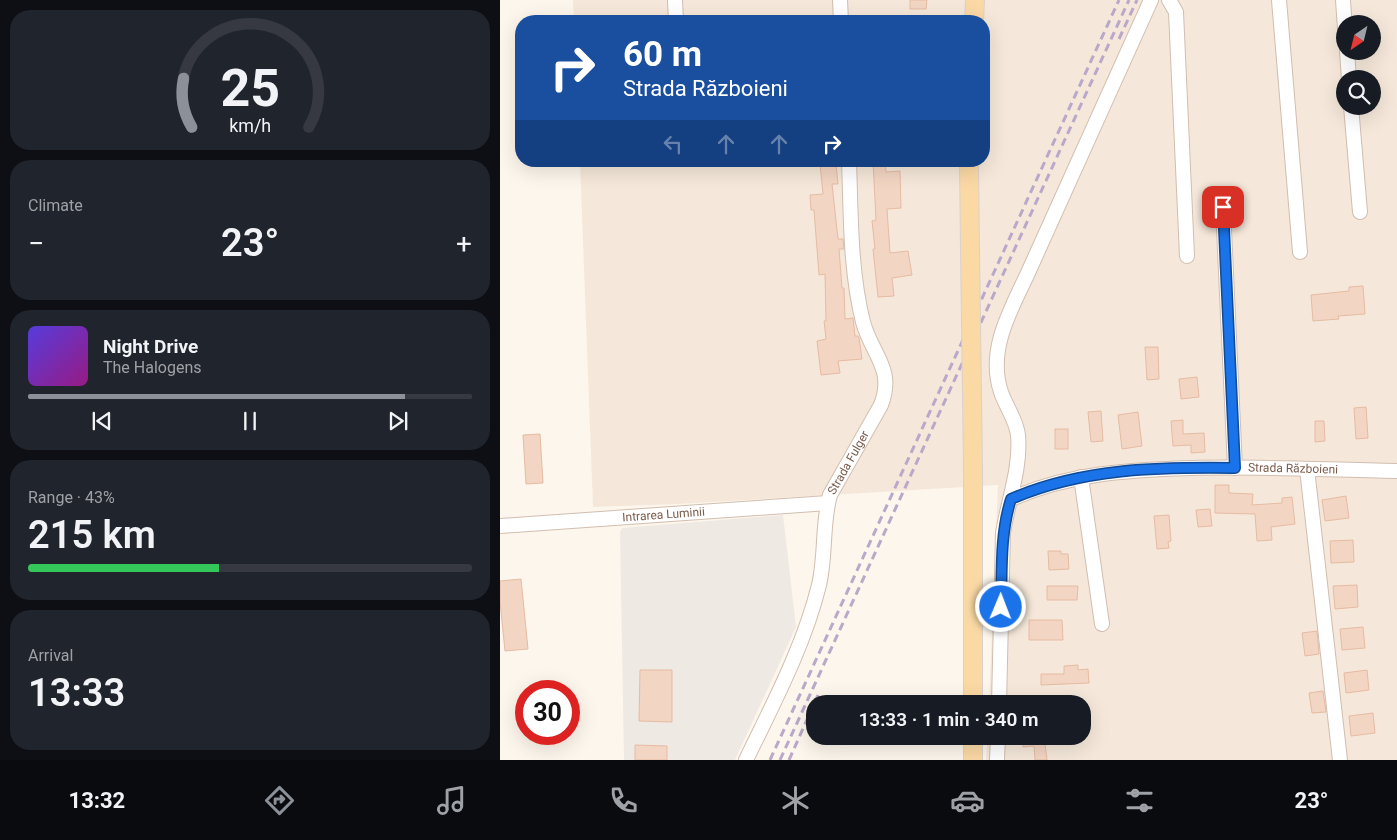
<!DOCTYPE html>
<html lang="en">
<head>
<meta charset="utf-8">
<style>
  :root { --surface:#171b24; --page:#20242c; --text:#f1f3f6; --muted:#9ea1a6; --line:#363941; --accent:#8c9099 }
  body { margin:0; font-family:Roboto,sans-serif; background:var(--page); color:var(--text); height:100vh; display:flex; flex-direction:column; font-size:19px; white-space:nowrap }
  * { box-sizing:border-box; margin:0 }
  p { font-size:16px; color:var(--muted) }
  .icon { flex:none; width:28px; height:28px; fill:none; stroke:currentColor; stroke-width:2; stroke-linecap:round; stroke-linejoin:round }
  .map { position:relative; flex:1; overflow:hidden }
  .panel { display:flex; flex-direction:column; gap:10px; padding:10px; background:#0d0f14; width:500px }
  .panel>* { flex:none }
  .hud { position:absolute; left:15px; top:15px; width:475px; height:152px; border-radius:20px; box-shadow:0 5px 20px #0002; background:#1a4fa0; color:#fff; overflow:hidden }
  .needle { width:32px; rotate:215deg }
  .tools { position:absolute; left:836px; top:15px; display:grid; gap:10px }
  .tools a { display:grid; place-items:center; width:45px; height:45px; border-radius:50%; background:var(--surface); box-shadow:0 5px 20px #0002; font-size:25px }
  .speed { position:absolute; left:15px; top:680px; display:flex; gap:10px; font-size:25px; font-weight:700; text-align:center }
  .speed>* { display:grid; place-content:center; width:65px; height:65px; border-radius:50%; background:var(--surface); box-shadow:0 5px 20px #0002; line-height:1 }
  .speed .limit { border:8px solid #d22; background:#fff; color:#111 }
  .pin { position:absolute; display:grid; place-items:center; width:42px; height:42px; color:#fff; margin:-21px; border-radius:10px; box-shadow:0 2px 8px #0006 }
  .me { position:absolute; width:55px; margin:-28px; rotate:1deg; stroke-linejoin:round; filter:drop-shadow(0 0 4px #0008) }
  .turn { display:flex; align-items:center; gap:18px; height:105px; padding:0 25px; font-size:22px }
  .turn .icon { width:65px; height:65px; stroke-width:2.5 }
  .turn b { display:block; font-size:35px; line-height:42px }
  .lanes { display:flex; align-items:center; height:48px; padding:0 25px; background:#0003; justify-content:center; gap:25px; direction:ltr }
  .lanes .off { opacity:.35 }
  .big { font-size:38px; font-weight:600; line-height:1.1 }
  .panel .tile { flex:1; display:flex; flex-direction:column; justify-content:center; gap:8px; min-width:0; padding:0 18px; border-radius:20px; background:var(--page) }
  .panel .dial { align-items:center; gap:0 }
  .dial svg { height:130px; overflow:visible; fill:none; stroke:var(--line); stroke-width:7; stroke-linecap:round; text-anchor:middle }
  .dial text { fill:var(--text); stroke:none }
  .song { display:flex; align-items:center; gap:15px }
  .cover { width:60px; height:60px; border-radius:8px; background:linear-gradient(135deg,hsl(250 70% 55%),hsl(310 70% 35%)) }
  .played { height:5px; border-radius:2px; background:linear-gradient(90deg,var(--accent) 85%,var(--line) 85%) }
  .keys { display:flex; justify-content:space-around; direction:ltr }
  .heat { display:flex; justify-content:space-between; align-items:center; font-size:28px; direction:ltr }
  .charge { height:8px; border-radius:4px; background:linear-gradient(90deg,#34c759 43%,var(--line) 0) }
  .trip { position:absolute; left:306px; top:695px; width:285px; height:50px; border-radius:20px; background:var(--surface); box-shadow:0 5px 20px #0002; font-weight:600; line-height:50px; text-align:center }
  .tab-bar { display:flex; height:80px; justify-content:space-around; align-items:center; background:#090b0e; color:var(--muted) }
  .tab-bar .icon { width:35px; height:35px }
  .tab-bar .on { color:var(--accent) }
  .tab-bar b { font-size:22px; color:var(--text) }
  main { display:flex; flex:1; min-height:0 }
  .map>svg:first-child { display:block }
</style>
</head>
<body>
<main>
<section class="panel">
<div class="tile dial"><svg viewBox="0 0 100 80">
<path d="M14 69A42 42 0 1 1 86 69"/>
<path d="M14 69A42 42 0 0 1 9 39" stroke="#8c9099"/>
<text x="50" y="56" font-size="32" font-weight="700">25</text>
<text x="50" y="72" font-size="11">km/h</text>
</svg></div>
<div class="tile"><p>Climate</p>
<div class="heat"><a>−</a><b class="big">23°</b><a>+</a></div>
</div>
<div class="tile">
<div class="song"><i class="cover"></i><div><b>Night Drive</b><p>The Halogens</p></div></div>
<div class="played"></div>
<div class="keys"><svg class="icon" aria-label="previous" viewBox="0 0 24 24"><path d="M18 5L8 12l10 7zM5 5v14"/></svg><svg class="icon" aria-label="pause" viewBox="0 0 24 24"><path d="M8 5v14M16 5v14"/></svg><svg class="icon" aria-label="next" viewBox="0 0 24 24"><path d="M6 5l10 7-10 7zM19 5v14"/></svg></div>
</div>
<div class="tile"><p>Range · 43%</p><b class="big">215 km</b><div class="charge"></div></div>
<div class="tile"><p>Arrival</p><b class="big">13:33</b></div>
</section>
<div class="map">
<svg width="897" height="760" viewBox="0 0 897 760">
  <rect width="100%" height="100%" fill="#fdf6ec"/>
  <path fill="#f5e8da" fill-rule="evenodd" d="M73,0h824v760h-411l1,-24h95v-32h-93l9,-219 -320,19 -85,3 -13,-346h404v-140h-410zM845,24h27v27h-27zM845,79h27v27h-27z"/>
  <polygon fill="#efe9e4" points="283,515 296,627 235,760 124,760 120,532 122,528"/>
  <g fill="#f3d5c3" stroke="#e6bba3">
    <polygon points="410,0 427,0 426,9 410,9"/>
    <polygon points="373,161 385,161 386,172 400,171 401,208 387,209 390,253 408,251 412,275 392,278 394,296 378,297 373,249 375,249 372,221 376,220"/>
    <polygon points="336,163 338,184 332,184 338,239 343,239 344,249 339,249 342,288 344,288 345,319 353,318 355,336 358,336 359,338 362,359 338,361 340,373 321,375 317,341 326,339 324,321 326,321 325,274 319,275 314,210 311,210 310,195 323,194 320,164"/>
    <polygon points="863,286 865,314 838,316 839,319 813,321 811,295 849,291 849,287"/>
    <polygon points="645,347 658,347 659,379 647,380"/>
    <polygon points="697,377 699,397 681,399 679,379"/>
    <polygon points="866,407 868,438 856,439 854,408"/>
    <polygon points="601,411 603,441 591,442 588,412"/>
    <polygon points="638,412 642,446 622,449 618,415"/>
    <polygon points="683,420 683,434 704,433 705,452 691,453 691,445 673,446 671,421"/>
    <polygon points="815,421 824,421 825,441 815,442"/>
    <rect x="555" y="429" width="13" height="20"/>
    <polygon points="40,434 43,483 26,484 23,435"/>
    <polygon points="715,485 729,485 729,493 753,494 752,505 782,503 782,498 792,497 795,524 771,527 772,540 757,541 755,514 715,513"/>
    <polygon points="846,496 849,518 825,521 822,500"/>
    <polygon points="710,509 712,526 698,527 696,510"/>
    <polygon points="669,515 671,541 668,542 669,548 657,549 654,516"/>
    <polygon points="853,540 854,562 831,563 830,541"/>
    <polygon points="548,551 561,551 561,554 568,554 569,569 549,570"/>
    <polygon points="21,579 28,649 5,651 0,602 0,581"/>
    <polygon points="857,585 858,607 835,609 833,586"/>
    <polygon points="547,586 578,586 577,600 547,600"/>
    <polygon points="529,620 562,620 563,640 529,640"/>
    <polygon points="863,627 865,648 842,650 840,629"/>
    <polygon points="817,631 819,654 805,656 802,633"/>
    <polygon points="578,665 578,670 588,669 589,683 541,685 541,674 564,674 564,666"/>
    <polygon points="140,670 172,670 172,722 139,721"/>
    <polygon points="867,670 869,690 846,693 844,673"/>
    <polygon points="823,691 826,712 812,713 809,693"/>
    <polygon points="873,713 875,733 851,736 849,716"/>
    <polygon points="523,736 544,736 547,760 535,760 534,746 523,747"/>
    <polygon points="135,745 167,746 167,760 135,760"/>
  </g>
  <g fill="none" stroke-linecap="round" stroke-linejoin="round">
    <g stroke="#d1beb0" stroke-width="16">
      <g id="minor">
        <polyline points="175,0 176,21"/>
        <polyline points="340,0 341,21"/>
        <polyline points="669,0 676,12 687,256"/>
        <polyline points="779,0 800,252"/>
        <polyline points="843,0 845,29"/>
        <polyline points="847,51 849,79"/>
        <polyline points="851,106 860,212"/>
        <polyline points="723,207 735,468"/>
        <polyline points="807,469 840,760"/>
        <polyline points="581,477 602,624"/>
        <path id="s1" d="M511,499c58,-26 118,-29 180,-31 68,-2 137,2 206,3"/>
        <path id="s2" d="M0,526l328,-23"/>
        <path d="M499,704l4,-171c5,-32 18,-65 15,-98 -2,-16 -12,-28 -17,-43 -14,-41 9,-81 26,-117l124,-275"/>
        <path id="s3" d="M246,760c27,-56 58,-114 73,-175 7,-30 3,-62 11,-90l51,-90c14,-36 -9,-50 -18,-83 -13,-52 -12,-107 -14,-161"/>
        <polyline points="497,760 498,736"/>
      </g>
    </g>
    <g stroke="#dad1cd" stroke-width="20">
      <g id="major">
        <polyline points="474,21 475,0"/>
        <polyline points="469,161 470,250"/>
        <polyline points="473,704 473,469"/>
        <polyline points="473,736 473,760"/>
      </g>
    </g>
    <use href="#minor" stroke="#fff" stroke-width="14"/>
    <use href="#major" stroke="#fbd9a5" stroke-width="18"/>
    <g stroke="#b9a8c9" stroke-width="3" stroke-dasharray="8 5" stroke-linecap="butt">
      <polyline points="619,39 637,0"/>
      <polyline points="270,760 619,0"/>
      <polyline points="280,760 629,0"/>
      <polyline points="289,760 318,695"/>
    </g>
    <g stroke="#dad1cd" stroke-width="20" stroke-linecap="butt">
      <polyline id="major-bridge" points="470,250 473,469"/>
    </g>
    <use href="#major-bridge" stroke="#fbd9a5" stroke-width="18"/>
  </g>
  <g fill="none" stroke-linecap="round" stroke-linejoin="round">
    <g stroke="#114b97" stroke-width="12">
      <path id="route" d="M501,607c1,-37 -1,-73 10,-108 71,-31 148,-32 224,-31l-12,-261"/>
    </g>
    <use href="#route" stroke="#1a73e8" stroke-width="9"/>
  </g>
  <g text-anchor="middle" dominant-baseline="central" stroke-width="5" stroke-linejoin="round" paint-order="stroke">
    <g font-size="12" fill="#7a5c4d" stroke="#fffaf3">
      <text stroke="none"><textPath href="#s3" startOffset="318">Strada Fulger</textPath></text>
      <text stroke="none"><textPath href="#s1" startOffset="286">Strada Războieni</textPath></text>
      <text stroke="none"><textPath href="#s2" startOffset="164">Intrarea Luminii</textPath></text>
    </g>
  </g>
</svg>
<div class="tools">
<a><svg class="needle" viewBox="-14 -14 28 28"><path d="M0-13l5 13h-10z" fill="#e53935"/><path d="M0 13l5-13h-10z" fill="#9ea1a6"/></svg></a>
<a><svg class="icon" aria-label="search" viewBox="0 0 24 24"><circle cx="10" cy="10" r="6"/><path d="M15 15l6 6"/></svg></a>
</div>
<div class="speed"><div class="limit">30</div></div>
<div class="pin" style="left:723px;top:207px;background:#d93025"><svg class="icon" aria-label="arrive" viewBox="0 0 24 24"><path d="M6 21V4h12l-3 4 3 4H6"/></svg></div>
<svg class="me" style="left:501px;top:607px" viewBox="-20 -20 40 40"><circle r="17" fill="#1a73e8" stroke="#fff" stroke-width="3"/><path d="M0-11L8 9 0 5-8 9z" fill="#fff"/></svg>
<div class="trip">13:33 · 1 min · 340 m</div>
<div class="hud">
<div class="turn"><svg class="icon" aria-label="right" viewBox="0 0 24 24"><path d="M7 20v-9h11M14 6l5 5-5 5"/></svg><div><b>60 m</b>Strada Războieni</div></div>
<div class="lanes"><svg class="icon off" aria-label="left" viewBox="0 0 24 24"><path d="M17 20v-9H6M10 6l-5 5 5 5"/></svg><svg class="icon off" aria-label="ahead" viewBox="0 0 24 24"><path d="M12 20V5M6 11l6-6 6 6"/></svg><svg class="icon off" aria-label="ahead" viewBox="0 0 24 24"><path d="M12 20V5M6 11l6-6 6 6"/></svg><svg class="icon" aria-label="right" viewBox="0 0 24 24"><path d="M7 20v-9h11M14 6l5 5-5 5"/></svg></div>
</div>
</div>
</main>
<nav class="tab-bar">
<b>13:32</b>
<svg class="icon on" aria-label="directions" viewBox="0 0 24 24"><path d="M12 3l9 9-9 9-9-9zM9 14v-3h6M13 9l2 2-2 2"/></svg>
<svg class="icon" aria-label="music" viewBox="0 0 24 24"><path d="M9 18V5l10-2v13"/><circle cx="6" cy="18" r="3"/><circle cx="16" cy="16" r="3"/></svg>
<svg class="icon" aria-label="phone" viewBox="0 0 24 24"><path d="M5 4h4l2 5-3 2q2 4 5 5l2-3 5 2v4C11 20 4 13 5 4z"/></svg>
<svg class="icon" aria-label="climate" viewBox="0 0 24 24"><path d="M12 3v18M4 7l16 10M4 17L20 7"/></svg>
<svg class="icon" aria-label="car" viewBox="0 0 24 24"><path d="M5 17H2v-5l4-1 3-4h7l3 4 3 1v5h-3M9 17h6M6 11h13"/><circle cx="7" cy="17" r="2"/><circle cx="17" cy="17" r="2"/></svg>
<svg class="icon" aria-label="filters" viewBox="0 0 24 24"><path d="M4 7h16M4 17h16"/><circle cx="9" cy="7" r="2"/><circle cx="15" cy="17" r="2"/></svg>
<b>23°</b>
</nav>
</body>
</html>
